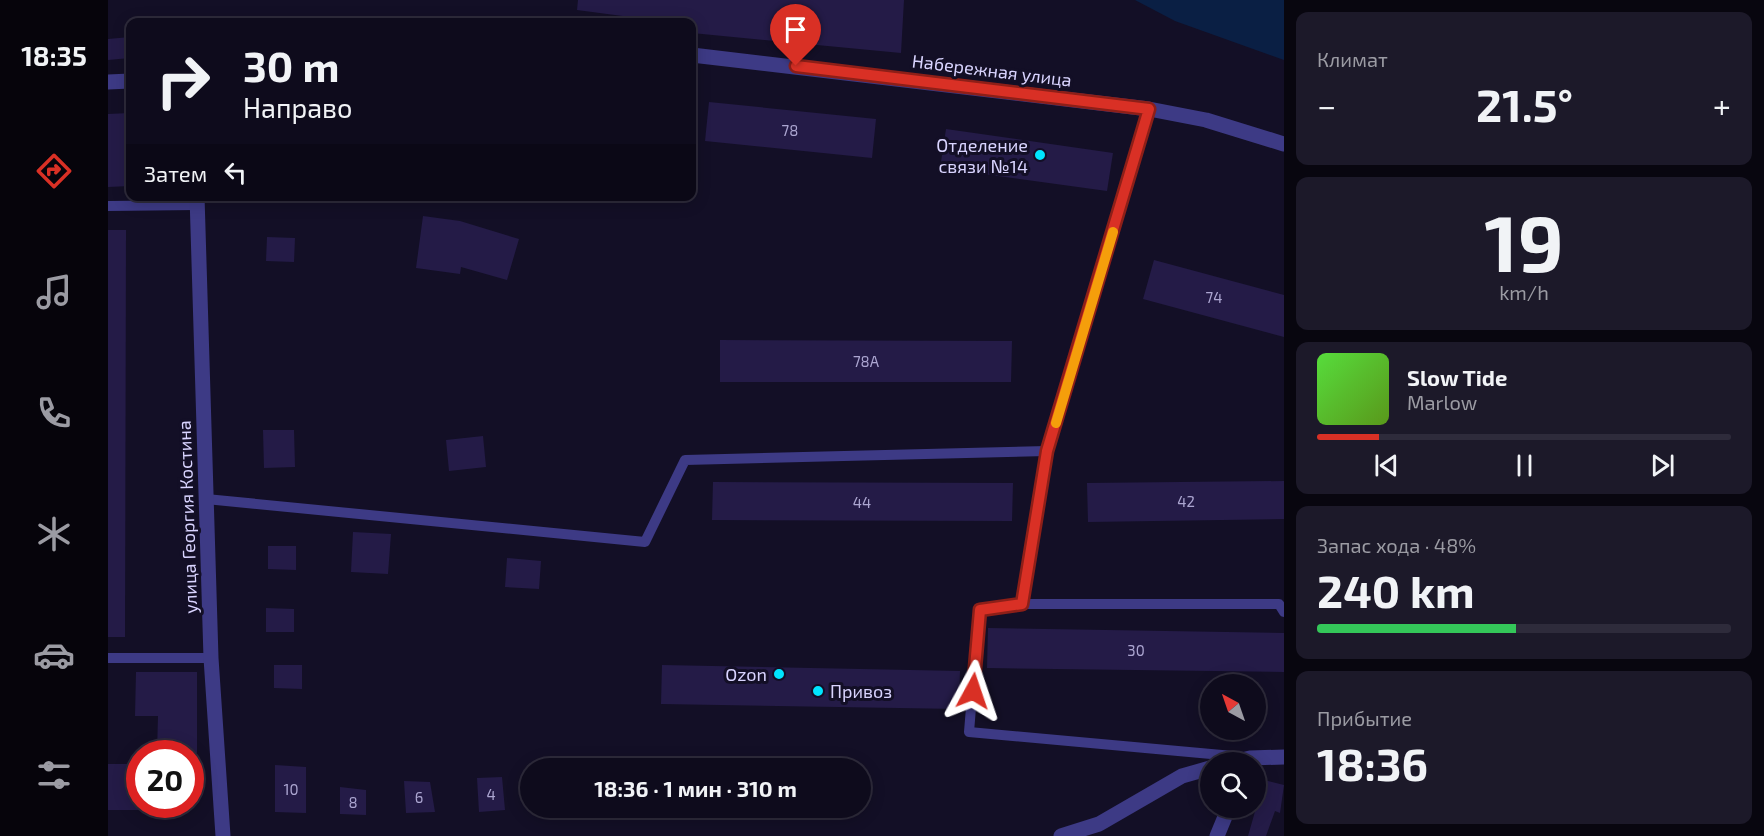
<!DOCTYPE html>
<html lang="ru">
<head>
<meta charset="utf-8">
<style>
  :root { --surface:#0e0b1c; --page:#1c1929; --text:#f1f3f6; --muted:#9b9ba3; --line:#2e2b3b; --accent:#d93025 }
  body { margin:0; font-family:"Exo 2",sans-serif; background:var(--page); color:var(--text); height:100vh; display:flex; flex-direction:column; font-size:22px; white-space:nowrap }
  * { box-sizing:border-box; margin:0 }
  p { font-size:20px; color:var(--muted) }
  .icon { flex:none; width:33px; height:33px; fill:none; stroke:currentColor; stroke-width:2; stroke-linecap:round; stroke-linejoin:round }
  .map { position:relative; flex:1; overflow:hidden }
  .sheet { display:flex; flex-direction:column; gap:12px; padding:12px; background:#08060f; width:480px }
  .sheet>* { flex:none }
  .banner { position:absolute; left:18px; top:18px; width:570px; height:183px; border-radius:12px; box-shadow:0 3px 15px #0003,0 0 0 2px var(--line); background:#0e0b1c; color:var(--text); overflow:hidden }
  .needle { width:39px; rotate:320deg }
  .tools { position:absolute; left:1092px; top:674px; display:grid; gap:12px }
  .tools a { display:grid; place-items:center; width:66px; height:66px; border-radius:50%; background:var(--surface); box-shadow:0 3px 15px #0003,0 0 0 2px var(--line); font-size:30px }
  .speed { position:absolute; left:18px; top:740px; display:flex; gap:12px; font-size:30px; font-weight:700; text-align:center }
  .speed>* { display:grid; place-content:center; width:78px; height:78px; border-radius:50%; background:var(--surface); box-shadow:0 3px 15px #0003,0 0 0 2px var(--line); line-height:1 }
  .speed .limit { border:9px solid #d22; background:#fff; color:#111 }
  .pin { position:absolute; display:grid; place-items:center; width:51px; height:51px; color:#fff; margin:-62px -26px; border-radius:50% 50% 50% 0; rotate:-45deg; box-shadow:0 0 6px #0007 }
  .pin .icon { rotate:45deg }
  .me { position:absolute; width:66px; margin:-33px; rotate:5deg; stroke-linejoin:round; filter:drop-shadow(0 0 4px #0008) }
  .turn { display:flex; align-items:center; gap:21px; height:126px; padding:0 18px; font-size:27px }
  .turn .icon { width:78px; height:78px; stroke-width:2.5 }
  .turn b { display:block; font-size:42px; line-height:51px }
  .then { display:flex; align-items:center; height:57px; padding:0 18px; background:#0003; gap:12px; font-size:22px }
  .big { font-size:45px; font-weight:700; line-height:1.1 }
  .sheet .tile { flex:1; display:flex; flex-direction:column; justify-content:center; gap:9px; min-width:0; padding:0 21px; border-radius:12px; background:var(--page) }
  .sheet .dial { align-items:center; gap:0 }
  .dial b { font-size:78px; line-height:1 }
  .song { display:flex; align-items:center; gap:18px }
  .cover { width:72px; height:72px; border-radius:9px; background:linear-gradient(135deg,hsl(110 70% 55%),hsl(90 70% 35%)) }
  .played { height:6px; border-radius:3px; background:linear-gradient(90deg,var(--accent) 15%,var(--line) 15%) }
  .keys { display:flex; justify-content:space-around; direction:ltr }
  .heat { display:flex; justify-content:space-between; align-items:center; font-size:33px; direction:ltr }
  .charge { height:9px; border-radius:4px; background:linear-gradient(90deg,#34c759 48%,var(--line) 0) }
  .trip { position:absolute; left:412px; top:758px; width:351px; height:60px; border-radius:30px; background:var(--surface); box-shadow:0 3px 15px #0003,0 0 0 2px var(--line); font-weight:700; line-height:60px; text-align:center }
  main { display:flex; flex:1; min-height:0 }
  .tabs { display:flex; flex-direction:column; width:108px; justify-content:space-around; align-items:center; background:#06040b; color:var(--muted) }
  .tabs .icon { width:42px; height:42px }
  .tabs .on { color:var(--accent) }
  .tabs b { font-size:27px; color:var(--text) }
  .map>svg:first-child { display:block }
</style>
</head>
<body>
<main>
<nav class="tabs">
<b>18:35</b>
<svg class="icon on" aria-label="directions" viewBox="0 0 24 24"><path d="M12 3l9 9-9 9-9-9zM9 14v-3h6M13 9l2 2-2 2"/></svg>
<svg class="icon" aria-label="music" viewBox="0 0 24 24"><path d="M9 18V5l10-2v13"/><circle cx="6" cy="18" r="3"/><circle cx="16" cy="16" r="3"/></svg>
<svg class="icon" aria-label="phone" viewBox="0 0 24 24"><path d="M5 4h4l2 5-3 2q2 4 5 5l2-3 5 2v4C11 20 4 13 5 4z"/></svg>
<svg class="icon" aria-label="climate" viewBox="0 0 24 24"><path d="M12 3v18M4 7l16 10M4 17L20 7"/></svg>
<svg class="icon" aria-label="car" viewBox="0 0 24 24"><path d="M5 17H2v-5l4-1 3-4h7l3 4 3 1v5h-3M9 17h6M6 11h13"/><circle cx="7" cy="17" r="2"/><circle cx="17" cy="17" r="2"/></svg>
<svg class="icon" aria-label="filters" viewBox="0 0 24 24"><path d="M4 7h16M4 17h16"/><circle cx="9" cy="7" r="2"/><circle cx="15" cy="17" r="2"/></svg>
</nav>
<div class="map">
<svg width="1176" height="836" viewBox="0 0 1176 836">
  <rect width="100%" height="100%" fill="#130f26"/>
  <polygon fill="#0a1f44" points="1027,0 1176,0 1176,60 1067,21"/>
  <g fill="#241b47">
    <polygon points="470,0 796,0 793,53 584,33 584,22 560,22 469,10"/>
    <polygon points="22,37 22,58 0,60 0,39"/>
    <polygon points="601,102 768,119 764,158 597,141"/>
    <polygon points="22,113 22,186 0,187 0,114"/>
    <polygon points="838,129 1005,153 999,191 832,168"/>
    <polygon points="315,216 352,221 411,239 399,280 353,267 352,274 308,268"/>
    <polygon points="0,230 18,230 17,637 0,637"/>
    <polygon points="159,237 187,238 186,262 158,261"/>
    <polygon points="1046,260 1176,295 1176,337 1035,299"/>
    <polygon points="612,340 904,341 903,382 612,382"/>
    <polygon points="155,430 186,430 187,467 156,468"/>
    <polygon points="375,436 378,467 341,471 338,440"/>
    <polygon points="1176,481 1176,519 980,522 979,483"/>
    <polygon points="605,482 905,483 904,521 604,520"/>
    <polygon points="245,532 283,534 280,574 243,572"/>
    <polygon points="160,546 188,546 188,570 160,569"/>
    <polygon points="399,558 433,561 431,589 397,587"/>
    <polygon points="158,608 186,609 186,632 158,632"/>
    <polygon points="880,628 1176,633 1176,672 879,668"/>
    <polygon points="166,665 194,665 194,689 166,688"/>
    <polygon points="554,665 852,671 851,709 553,704"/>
    <polygon points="28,672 89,672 89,753 49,753 50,716 27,716"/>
    <rect x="0" y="764" width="32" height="46"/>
    <polygon points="167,765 198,767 198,813 167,812"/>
    <polygon points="394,777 397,810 371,812 369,778"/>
    <polygon points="1156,780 1176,785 1172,813 1167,811 1158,836 1140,836"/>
    <polygon points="296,781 322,782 327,812 298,813"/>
    <polygon points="232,787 258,790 258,815 232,814"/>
  </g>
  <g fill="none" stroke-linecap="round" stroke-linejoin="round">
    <g stroke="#3d3a85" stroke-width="10">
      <polyline points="0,206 89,205"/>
      <polyline points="98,499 537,542 577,460 939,451"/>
      <polyline points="914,604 939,451 1041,109"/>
      <polyline points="0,658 103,658"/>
      <polyline points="1136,757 861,732 871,610 914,604 1171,604 1176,612"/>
    </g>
    <g stroke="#3d3a85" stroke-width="15">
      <polyline points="584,55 1041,109 1098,120 1176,144"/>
      <polyline points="0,82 22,81"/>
      <polyline points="89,196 103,658 115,836"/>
      <polyline points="1126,762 1142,758 1176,757"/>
      <polyline points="953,836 991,824 1074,776 1102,768"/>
      <polyline points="1109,836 1121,807"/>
    </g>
  </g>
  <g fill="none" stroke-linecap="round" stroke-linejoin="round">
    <g stroke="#8d1f18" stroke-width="15">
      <polyline id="route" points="688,66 1041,109 939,451 914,604 872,610 865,691"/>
    </g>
    <use href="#route" stroke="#d93025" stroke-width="10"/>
    <polyline stroke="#f59e0b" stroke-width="10" points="948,423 1005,232"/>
  </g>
  <g fill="#00e5ff" stroke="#130f26" stroke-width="2">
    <circle cx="932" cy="155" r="6"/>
    <circle cx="671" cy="674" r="6"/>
    <circle cx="710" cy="691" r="6"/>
  </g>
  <g text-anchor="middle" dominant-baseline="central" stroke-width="6" stroke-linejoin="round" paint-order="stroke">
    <g font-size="15" fill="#aca6d1">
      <text x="682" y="130">78</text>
      <text x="1106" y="297">74</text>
      <text x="758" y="361">78А</text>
      <text x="1078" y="501">42</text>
      <text x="754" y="502">44</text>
      <text x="1028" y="650">30</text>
      <text x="183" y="789">10</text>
      <text x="383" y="794">4</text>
      <text x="311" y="797">6</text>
      <text x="245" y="802">8</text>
    </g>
    <g font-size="18" fill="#d9d4ff" stroke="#130f26">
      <text transform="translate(884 70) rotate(7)">Набережная улица</text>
      <text transform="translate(79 517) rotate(-92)">улица Георгия Костина</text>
    </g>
    <g font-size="18" fill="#d9d4ff" stroke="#130f26" text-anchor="end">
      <text x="920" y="145">Отделение<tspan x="920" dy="21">связи №14</tspan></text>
      <text x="659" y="674">Ozon</text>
      <text x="722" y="691" text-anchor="start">Привоз</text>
    </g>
  </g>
</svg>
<div class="tools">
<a><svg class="needle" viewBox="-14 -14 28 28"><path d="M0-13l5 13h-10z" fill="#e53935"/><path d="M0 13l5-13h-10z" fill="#9b9ba3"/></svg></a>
<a><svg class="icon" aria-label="search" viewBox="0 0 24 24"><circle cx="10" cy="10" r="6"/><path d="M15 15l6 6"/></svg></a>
</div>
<div class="speed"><div class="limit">20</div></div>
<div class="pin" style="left:688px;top:66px;background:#d93025"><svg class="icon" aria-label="arrive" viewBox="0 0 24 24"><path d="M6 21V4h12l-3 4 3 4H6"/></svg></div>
<svg class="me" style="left:865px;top:691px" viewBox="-20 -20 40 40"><path d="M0-17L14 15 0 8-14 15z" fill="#d93025" stroke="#fff" stroke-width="4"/></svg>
<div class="trip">18:36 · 1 мин · 310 m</div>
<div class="banner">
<div class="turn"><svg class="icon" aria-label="right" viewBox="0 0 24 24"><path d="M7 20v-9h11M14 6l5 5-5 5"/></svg><div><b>30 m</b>Направо</div></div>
<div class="then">Затем<svg class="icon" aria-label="left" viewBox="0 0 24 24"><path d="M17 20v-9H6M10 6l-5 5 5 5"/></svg></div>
</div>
</div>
<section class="sheet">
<div class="tile"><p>Климат</p>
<div class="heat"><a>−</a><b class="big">21.5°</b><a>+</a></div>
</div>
<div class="tile dial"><b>19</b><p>km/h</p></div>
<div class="tile">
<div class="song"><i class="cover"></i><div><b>Slow Tide</b><p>Marlow</p></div></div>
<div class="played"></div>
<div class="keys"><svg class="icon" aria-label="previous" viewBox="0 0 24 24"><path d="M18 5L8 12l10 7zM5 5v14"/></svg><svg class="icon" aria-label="pause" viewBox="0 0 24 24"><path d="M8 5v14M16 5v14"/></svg><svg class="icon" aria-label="next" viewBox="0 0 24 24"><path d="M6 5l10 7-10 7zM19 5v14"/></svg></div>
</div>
<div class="tile"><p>Запас хода · 48%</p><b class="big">240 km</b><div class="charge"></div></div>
<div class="tile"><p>Прибытие</p><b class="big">18:36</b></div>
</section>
</main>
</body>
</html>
